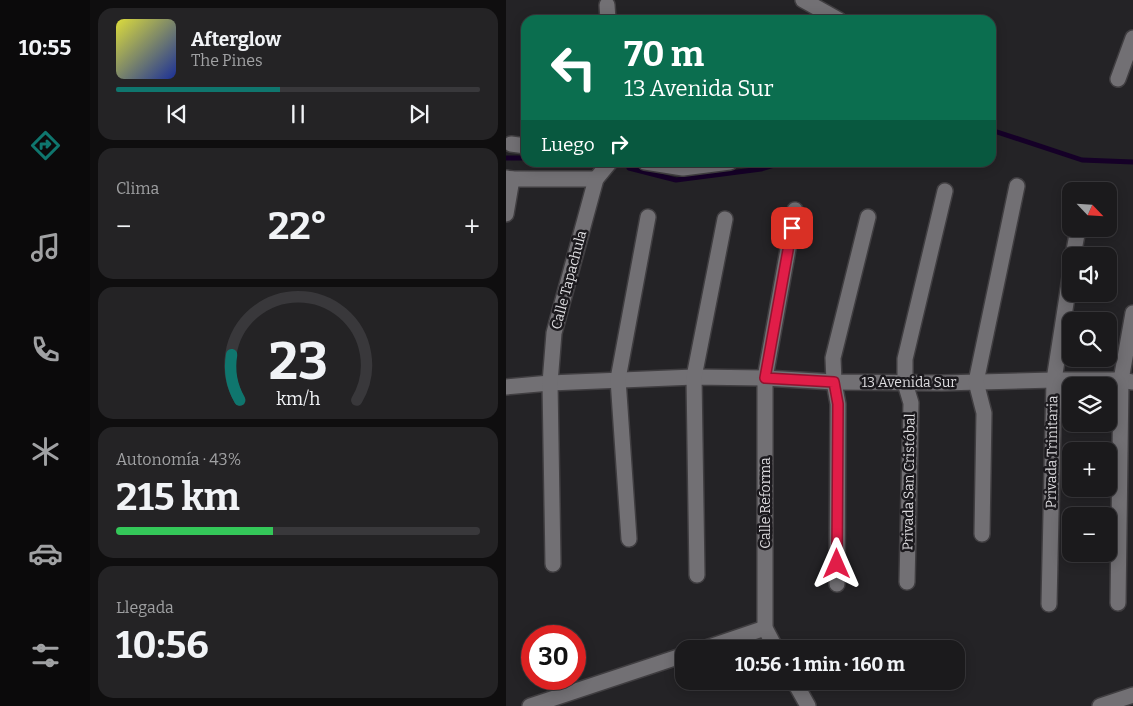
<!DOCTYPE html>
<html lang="es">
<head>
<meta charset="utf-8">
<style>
  :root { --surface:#1b1a1c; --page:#242325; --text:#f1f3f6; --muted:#a0a1a3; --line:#39383b; --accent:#0f766e }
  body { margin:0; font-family:Bitter,serif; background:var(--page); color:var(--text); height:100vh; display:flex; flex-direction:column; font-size:19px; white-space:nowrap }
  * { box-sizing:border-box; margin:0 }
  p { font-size:16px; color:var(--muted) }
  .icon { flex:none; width:28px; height:28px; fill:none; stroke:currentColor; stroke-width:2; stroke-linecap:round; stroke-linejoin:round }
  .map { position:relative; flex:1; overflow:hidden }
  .details { display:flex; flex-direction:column; gap:8px; padding:8px; background:#0f0e0f; width:416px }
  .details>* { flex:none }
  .top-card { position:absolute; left:15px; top:15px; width:475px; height:152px; border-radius:15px; box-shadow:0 2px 12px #0003,0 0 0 1px var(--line); background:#0b6e4f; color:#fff; overflow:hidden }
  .needle { width:32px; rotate:115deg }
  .controls { position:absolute; left:556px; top:182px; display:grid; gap:10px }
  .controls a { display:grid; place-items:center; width:55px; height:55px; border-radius:10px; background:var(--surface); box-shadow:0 2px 12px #0003,0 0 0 1px var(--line); font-size:25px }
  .speed { position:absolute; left:15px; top:625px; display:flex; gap:10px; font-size:25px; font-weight:700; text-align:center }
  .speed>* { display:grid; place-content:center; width:65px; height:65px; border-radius:50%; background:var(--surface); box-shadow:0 2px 12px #0003,0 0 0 1px var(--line); line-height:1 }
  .speed .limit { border:8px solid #d22; background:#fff; color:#111 }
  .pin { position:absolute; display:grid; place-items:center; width:42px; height:42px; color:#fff; margin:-21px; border-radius:10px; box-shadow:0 2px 8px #0006 }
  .me { position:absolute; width:55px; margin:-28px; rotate:0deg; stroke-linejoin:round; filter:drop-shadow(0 0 4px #0008) }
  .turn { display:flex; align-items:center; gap:18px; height:105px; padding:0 20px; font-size:22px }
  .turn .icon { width:65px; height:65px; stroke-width:2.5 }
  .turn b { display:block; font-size:35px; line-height:42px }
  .then { display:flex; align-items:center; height:48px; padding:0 20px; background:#0003; gap:10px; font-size:19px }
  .big { font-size:38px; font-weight:700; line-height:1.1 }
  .details .tile { flex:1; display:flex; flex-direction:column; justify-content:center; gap:8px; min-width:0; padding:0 18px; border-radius:15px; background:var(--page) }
  .details .dial { align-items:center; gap:0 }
  .dial svg { height:130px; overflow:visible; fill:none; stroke:var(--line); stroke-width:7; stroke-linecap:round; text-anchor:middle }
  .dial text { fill:var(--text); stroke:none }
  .song { display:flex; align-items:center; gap:15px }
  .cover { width:60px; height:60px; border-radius:8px; background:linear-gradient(135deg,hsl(60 70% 55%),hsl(230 70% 35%)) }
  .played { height:5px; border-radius:2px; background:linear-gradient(90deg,var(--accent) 45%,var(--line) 45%) }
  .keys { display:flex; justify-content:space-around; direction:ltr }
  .heat { display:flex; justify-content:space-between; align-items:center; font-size:28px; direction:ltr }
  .charge { height:8px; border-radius:4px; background:linear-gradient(90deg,#34c759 43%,var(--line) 0) }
  .trip { position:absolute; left:169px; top:640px; width:290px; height:50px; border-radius:15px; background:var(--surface); box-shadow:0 2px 12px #0003,0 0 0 1px var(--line); font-weight:700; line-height:50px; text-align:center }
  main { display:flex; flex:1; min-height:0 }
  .dock { display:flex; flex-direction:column; width:90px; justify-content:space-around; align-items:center; background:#0b0a0b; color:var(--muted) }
  .dock .icon { width:35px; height:35px }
  .dock .on { color:var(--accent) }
  .dock b { font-size:22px; color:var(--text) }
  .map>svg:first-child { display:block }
</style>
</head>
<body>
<main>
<nav class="dock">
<b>10:55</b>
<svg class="icon on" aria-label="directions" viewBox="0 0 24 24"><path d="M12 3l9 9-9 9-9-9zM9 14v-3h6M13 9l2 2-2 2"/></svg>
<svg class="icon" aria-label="music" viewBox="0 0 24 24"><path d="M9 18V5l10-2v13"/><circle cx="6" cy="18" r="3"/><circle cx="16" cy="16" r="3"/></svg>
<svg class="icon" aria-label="phone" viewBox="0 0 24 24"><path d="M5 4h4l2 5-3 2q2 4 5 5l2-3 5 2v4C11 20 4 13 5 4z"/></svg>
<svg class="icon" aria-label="climate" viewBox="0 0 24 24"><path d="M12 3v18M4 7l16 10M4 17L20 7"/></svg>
<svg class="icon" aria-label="car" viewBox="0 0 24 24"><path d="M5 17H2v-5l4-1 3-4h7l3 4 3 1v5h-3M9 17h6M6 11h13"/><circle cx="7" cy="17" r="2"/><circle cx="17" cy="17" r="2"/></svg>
<svg class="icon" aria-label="filters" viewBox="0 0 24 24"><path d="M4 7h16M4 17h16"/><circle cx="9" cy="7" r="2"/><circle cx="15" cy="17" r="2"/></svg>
</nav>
<section class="details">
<div class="tile">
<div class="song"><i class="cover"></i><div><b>Afterglow</b><p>The Pines</p></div></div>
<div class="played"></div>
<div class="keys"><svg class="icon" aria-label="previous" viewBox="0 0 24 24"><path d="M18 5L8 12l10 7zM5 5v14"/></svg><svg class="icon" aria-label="pause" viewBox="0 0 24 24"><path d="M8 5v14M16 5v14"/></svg><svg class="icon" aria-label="next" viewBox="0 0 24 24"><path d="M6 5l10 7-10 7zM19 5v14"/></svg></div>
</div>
<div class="tile"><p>Clima</p>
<div class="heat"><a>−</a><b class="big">22°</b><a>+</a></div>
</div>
<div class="tile dial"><svg viewBox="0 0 100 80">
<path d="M14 69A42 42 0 1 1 86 69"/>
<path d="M14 69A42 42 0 0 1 9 41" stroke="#0f766e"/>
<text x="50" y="56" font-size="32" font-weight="700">23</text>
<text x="50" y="72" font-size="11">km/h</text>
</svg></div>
<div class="tile"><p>Autonomía · 43%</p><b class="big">215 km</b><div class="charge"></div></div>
<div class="tile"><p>Llegada</p><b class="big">10:56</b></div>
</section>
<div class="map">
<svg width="627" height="706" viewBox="0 0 627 706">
  <rect width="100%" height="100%" fill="#242326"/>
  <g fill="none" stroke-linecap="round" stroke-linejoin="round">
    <g stroke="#150027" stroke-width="5">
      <polyline points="485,130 576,160 627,162"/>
      <polyline points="0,158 20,158"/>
      <polyline points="123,168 170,180 255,169 278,162"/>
    </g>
    <g stroke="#403e41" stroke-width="18">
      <g id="minor">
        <polyline points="297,0 333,20"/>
        <polyline points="101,5 102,20"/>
        <polyline points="612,79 627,38"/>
        <polyline points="5,144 20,146"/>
        <polyline points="139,162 177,168 224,162"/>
        <polyline points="0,178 6,179 90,179"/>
        <polyline points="0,214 6,179"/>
        <polyline points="567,256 572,229"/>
        <polyline points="0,387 44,383 188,377 259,378 328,382 436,383 548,380 615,380 627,382"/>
        <polyline points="476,534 478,413 470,382 511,186"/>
        <polyline points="123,539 112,379 142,217"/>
        <polyline points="47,564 44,383 48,333 90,179 104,162"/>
        <polyline points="191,575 188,377 219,219"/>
        <polyline points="401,582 405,403 399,383 399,359 439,191"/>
        <polyline points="331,584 332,404 328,382 327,358 362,217"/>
        <polyline points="612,603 615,380 627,313"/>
        <polyline points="543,604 548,380 565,271"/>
        <polyline points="197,649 259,628"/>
        <polyline points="270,649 259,628 259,378 289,210"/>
        <polyline points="288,681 302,706"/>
        <polyline points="24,706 178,655"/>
        <polyline points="594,706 627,695"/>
      </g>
    </g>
    <use href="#minor" stroke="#727074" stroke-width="15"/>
  </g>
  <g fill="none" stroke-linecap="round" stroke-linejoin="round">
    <g stroke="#92132f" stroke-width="12">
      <polyline id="route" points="286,228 259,378 328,382 332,404 331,564"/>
    </g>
    <use href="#route" stroke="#e11d48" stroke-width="9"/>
  </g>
  <g text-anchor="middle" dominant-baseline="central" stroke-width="5" stroke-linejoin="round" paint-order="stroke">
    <g font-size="14" fill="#dedde0" stroke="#1b191d">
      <text transform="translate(63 280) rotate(-75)">Calle Tapachula</text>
      <text x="403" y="382">13 Avenida Sur</text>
      <text transform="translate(546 452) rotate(-89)">Privada Trinitaria</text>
      <text transform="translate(403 482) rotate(-89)">Privada San Cristóbal</text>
      <text transform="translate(259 503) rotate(-90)">Calle Reforma</text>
    </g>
  </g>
</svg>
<div class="controls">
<a><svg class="needle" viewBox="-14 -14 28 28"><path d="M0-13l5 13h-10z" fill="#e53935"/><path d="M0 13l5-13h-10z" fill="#a0a1a3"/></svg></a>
<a><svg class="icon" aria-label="sound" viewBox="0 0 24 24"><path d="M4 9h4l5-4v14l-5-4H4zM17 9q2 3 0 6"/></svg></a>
<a><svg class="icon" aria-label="search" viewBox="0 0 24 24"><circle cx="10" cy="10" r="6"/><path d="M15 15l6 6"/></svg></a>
<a><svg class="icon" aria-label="layers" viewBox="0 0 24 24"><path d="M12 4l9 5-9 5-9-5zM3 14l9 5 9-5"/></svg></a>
<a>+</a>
<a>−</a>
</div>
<div class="speed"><div class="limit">30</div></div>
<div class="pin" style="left:286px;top:228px;background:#d93025"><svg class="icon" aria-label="arrive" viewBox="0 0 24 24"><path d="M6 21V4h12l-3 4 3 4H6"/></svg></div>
<svg class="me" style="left:331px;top:564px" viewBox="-20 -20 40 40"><path d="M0-17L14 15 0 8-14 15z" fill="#e11d48" stroke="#fff" stroke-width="4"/></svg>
<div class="trip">10:56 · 1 min · 160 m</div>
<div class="top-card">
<div class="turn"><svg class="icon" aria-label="left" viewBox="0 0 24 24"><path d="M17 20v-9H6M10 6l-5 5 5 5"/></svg><div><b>70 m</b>13 Avenida Sur</div></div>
<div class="then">Luego<svg class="icon" aria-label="right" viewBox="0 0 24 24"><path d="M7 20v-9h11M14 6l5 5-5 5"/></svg></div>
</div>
</div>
</main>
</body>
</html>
